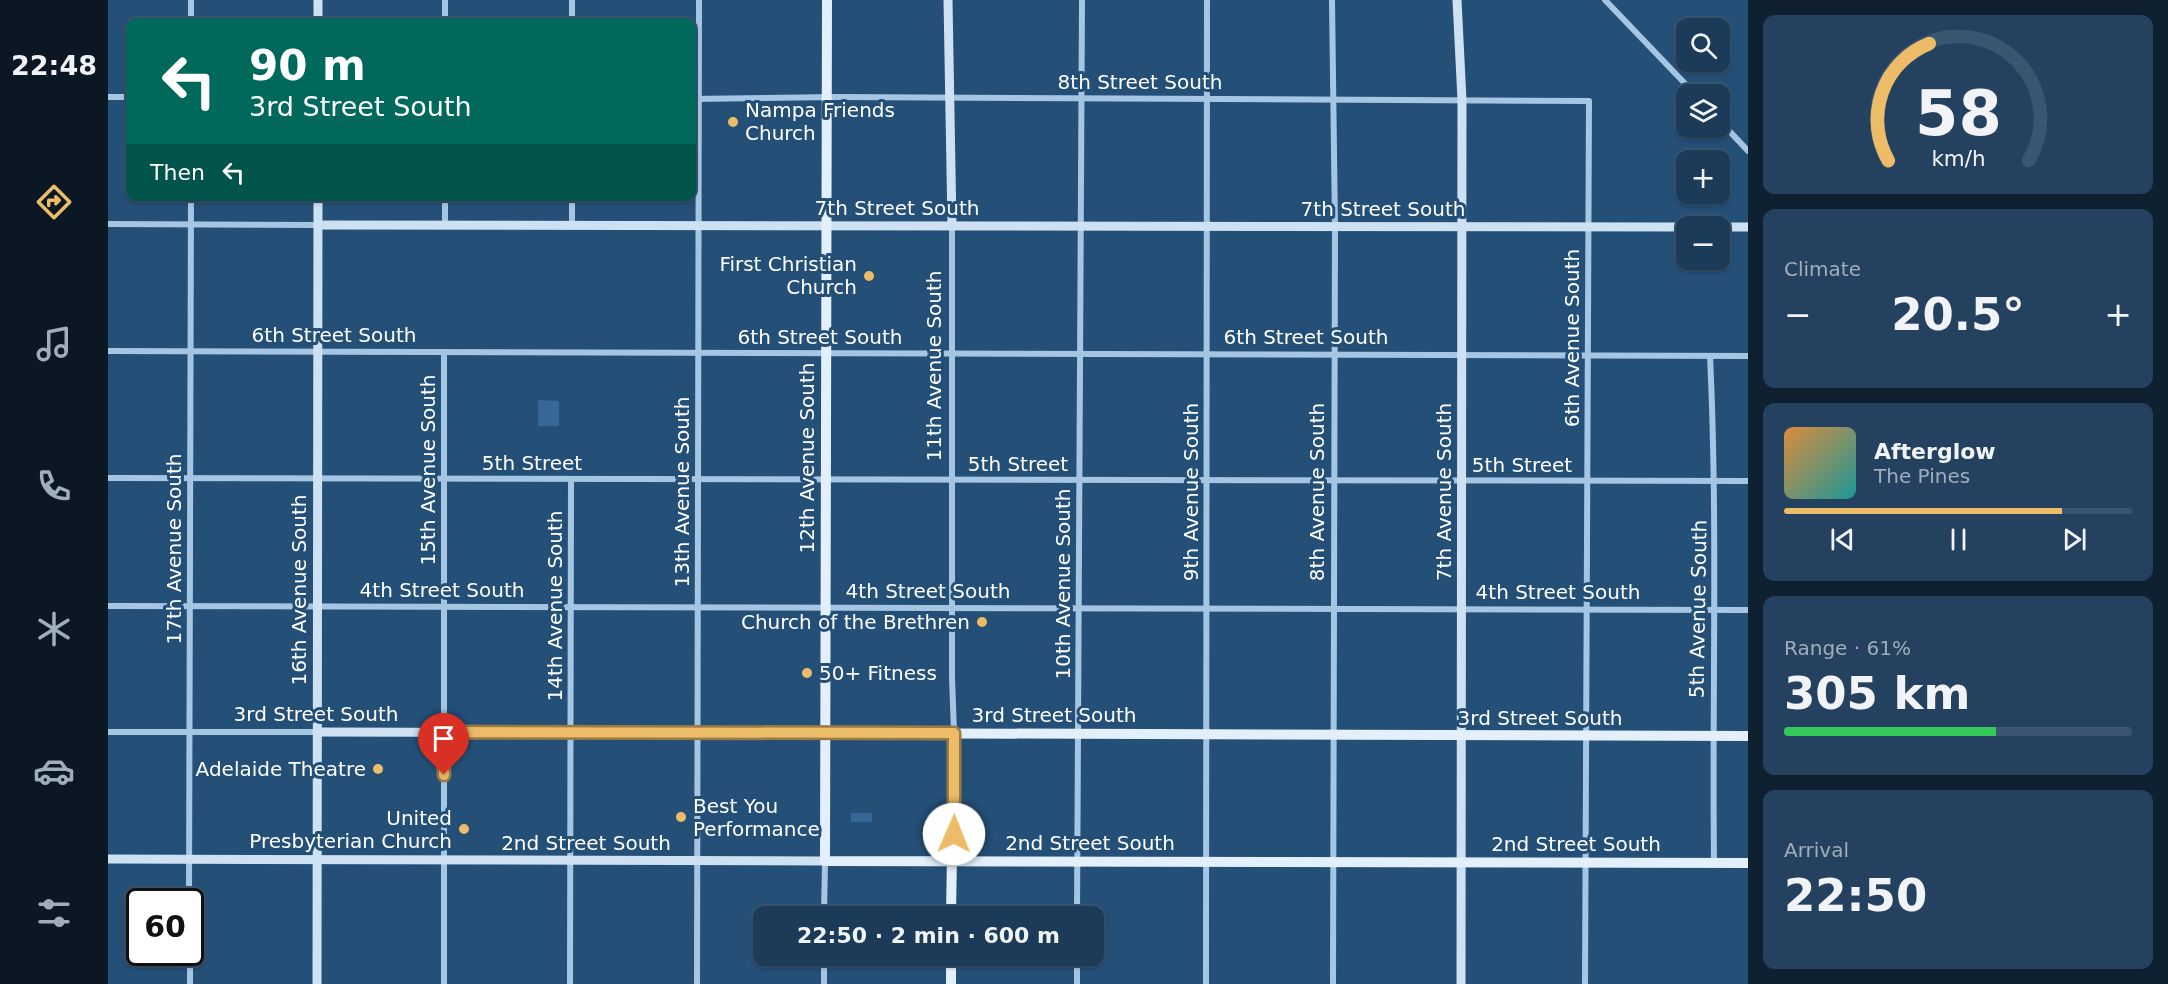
<!DOCTYPE html>
<html lang="en">
<head>
<meta charset="utf-8">
<style>
  :root { --surface:#1b3b59; --page:#24425f; --text:#f1f3f6; --muted:#a0adba; --line:#39556f; --accent:#edbc68 }
  body { margin:0; font-family:"DejaVu Sans",sans-serif; background:var(--page); color:var(--text); height:100vh; display:flex; flex-direction:column; font-size:22px; white-space:nowrap }
  * { box-sizing:border-box; margin:0 }
  p { font-size:20px; color:var(--muted) }
  .icon { flex:none; width:33px; height:33px; fill:none; stroke:currentColor; stroke-width:2; stroke-linecap:round; stroke-linejoin:round }
  .map { position:relative; flex:1; overflow:hidden }
  .sheet { display:flex; flex-direction:column; gap:15px; padding:15px; background:#0f2031; width:420px }
  .sheet>* { flex:none }
  .banner { position:absolute; left:18px; top:18px; width:570px; height:183px; border-radius:12px; box-shadow:0 2px 4px #0004,0 0 0 2px var(--line); background:#00695c; color:#fff; overflow:hidden }
  .tools { position:absolute; left:1568px; top:18px; display:grid; gap:12px }
  .tools a { display:grid; place-items:center; width:54px; height:54px; border-radius:12px; background:var(--surface); box-shadow:0 2px 4px #0004,0 0 0 2px var(--line); font-size:30px }
  .speed { position:absolute; left:18px; top:888px; display:flex; gap:12px; font-size:30px; font-weight:700; text-align:center }
  .speed>* { display:grid; place-content:center; width:78px; height:78px; border-radius:50%; background:var(--surface); box-shadow:0 2px 4px #0004,0 0 0 2px var(--line); line-height:1 }
  .speed .limit { border:3px solid #111; border-radius:9px; background:#fff; color:#111 }
  .pin { position:absolute; display:grid; place-items:center; width:51px; height:51px; color:#fff; margin:-62px -26px; border-radius:50% 50% 50% 0; rotate:-45deg; box-shadow:0 0 6px #0007 }
  .pin .icon { rotate:45deg }
  .me { position:absolute; width:66px; margin:-33px; rotate:1deg; stroke-linejoin:round; filter:drop-shadow(0 0 4px #0008) }
  .turn { display:flex; align-items:center; gap:21px; height:126px; padding:0 24px; font-size:27px }
  .turn .icon { width:78px; height:78px; stroke-width:2.5 }
  .turn b { display:block; font-size:42px; line-height:51px }
  .then { display:flex; align-items:center; height:57px; padding:0 24px; background:#0003; gap:12px; font-size:22px }
  .big { font-size:45px; font-weight:700; line-height:1.1 }
  .sheet .card { flex:1; display:flex; flex-direction:column; justify-content:center; gap:9px; min-width:0; padding:0 21px; border-radius:12px; background:var(--page) }
  .sheet .dial { align-items:center; gap:0 }
  .dial svg { height:156px; overflow:visible; fill:none; stroke:var(--line); stroke-width:7; stroke-linecap:round; text-anchor:middle }
  .dial text { fill:var(--text); stroke:none }
  .song { display:flex; align-items:center; gap:18px }
  .cover { width:72px; height:72px; border-radius:9px; background:linear-gradient(135deg,hsl(30 70% 55%),hsl(180 70% 35%)) }
  .played { height:6px; border-radius:3px; background:linear-gradient(90deg,var(--accent) 80%,var(--line) 80%) }
  .keys { display:flex; justify-content:space-around; direction:ltr }
  .heat { display:flex; justify-content:space-between; align-items:center; font-size:33px; direction:ltr }
  .charge { height:9px; border-radius:4px; background:linear-gradient(90deg,#34c759 61%,var(--line) 0) }
  .trip { position:absolute; left:645px; top:906px; width:351px; height:60px; border-radius:12px; background:var(--surface); box-shadow:0 2px 4px #0004,0 0 0 2px var(--line); font-weight:700; line-height:60px; text-align:center }
  main { display:flex; flex:1; min-height:0 }
  .dock { display:flex; flex-direction:column; width:108px; justify-content:space-around; align-items:center; background:#0b1824; color:var(--muted) }
  .dock .icon { width:42px; height:42px }
  .dock .active { color:var(--accent) }
  .dock b { font-size:27px; color:var(--text) }
  .map>svg:first-child { display:block }
</style>
</head>
<body>
<main>
<nav class="dock">
<b>22:48</b>
<svg class="icon active" aria-label="directions" viewBox="0 0 24 24"><path d="M12 3l9 9-9 9-9-9zM9 14v-3h6M13 9l2 2-2 2"/></svg>
<svg class="icon" aria-label="music" viewBox="0 0 24 24"><path d="M9 18V5l10-2v13"/><circle cx="6" cy="18" r="3"/><circle cx="16" cy="16" r="3"/></svg>
<svg class="icon" aria-label="phone" viewBox="0 0 24 24"><path d="M5 4h4l2 5-3 2q2 4 5 5l2-3 5 2v4C11 20 4 13 5 4z"/></svg>
<svg class="icon" aria-label="climate" viewBox="0 0 24 24"><path d="M12 3v18M4 7l16 10M4 17L20 7"/></svg>
<svg class="icon" aria-label="car" viewBox="0 0 24 24"><path d="M5 17H2v-5l4-1 3-4h7l3 4 3 1v5h-3M9 17h6M6 11h13"/><circle cx="7" cy="17" r="2"/><circle cx="17" cy="17" r="2"/></svg>
<svg class="icon" aria-label="filters" viewBox="0 0 24 24"><path d="M4 7h16M4 17h16"/><circle cx="9" cy="7" r="2"/><circle cx="15" cy="17" r="2"/></svg>
</nav>
<div class="map">
<svg width="1640" height="984" viewBox="0 0 1640 984">
  <rect width="100%" height="100%" fill="#244f77"/>
  <g fill="#376895">
    <polygon points="430,400 451,401 451,426 430,426"/>
    <rect x="743" y="813" width="21" height="9"/>
  </g>
  <g fill="none" stroke-linecap="round" stroke-linejoin="round">
    <g stroke="#a5c6e3" stroke-width="6">
      <polyline points="1224,0 1227,227 1225,984"/>
      <polyline points="1497,0 1587,94"/>
      <polyline points="83,22 83,0"/>
      <polyline points="337,22 337,0"/>
      <polyline points="464,22 464,0"/>
      <polyline points="0,97 22,97"/>
      <polyline points="584,99 729,97 1481,101 1477,984"/>
      <polyline points="1611,120 1640,151"/>
      <polyline points="337,196 337,223"/>
      <polyline points="464,196 464,223"/>
      <polyline points="0,224 210,225"/>
      <polyline points="844,226 844,677 846,733"/>
      <polyline points="0,351 1640,356"/>
      <path d="M1602,356c8,169 2,338 4,507"/>
      <polyline points="0,478 1640,481"/>
      <polyline points="0,606 1640,610"/>
      <polyline points="0,732 209,732"/>
      <polyline points="81,902 83,196"/>
      <polyline points="716,916 717,861"/>
      <polyline points="969,916 974,0"/>
      <polyline points="82,952 82,984"/>
      <polyline points="969,956 969,984"/>
      <polyline points="336,984 336,352"/>
      <polyline points="462,984 463,479"/>
      <polyline points="589,984 591,0"/>
      <polyline points="716,984 716,956"/>
      <polyline points="1098,984 1099,0"/>
    </g>
    <g stroke="#cee1f3" stroke-width="9">
      <polyline points="840,0 844,226"/>
      <polyline points="1349,0 1354,100 1353,984"/>
      <polyline points="210,22 210,0"/>
      <polyline points="210,225 1578,227"/>
      <polyline points="1611,227 1640,227"/>
      <polyline points="209,732 716,733"/>
      <polyline points="0,859 717,861"/>
      <polyline points="209,984 210,196"/>
    </g>
    <g stroke="#e4effc" stroke-width="10">
      <polyline points="719,0 717,861 1640,863"/>
      <polyline points="716,733 1640,736"/>
      <polyline points="843,916 846,733"/>
      <polyline points="843,984 843,956"/>
    </g>
  </g>
  <g fill="none" stroke-linecap="round" stroke-linejoin="round">
    <g stroke="#9a7a44" stroke-width="15">
      <polyline id="route" points="336,775 335,732 846,733 846,834"/>
    </g>
    <use href="#route" stroke="#edbc68" stroke-width="10"/>
  </g>
  <g fill="#edbc68" stroke="#244f77" stroke-width="2">
    <circle cx="625" cy="122" r="6"/>
    <circle cx="761" cy="276" r="6"/>
    <circle cx="874" cy="622" r="6"/>
    <circle cx="699" cy="673" r="6"/>
    <circle cx="270" cy="769" r="6"/>
    <circle cx="573" cy="817" r="6"/>
    <circle cx="356" cy="829" r="6"/>
  </g>
  <g text-anchor="middle" dominant-baseline="central" stroke-width="6" stroke-linejoin="round" paint-order="stroke">
    <g font-size="20" fill="#fff" stroke="#244f77">
      <text x="1032" y="82">8th Street South</text>
      <text x="789" y="208">7th Street South</text>
      <text x="1275" y="209">7th Street South</text>
      <text x="226" y="335">6th Street South</text>
      <text x="712" y="337">6th Street South</text>
      <text x="1198" y="337">6th Street South</text>
      <text transform="translate(1464 338) rotate(-90)">6th Avenue South</text>
      <text transform="translate(826 366) rotate(-90)">11th Avenue South</text>
      <text transform="translate(699 458) rotate(-90)">12th Avenue South</text>
      <text x="424" y="463">5th Street</text>
      <text x="910" y="464">5th Street</text>
      <text x="1414" y="465">5th Street</text>
      <text transform="translate(320 470) rotate(-90)">15th Avenue South</text>
      <text transform="translate(574 492) rotate(-90)">13th Avenue South</text>
      <text transform="translate(1083 492) rotate(-90)">9th Avenue South</text>
      <text transform="translate(1209 492) rotate(-90)">8th Avenue South</text>
      <text transform="translate(1336 492) rotate(-90)">7th Avenue South</text>
      <text transform="translate(66 549) rotate(-90)">17th Avenue South</text>
      <text transform="translate(955 584) rotate(-90)">10th Avenue South</text>
      <text transform="translate(191 590) rotate(-90)">16th Avenue South</text>
      <text x="334" y="590">4th Street South</text>
      <text x="820" y="591">4th Street South</text>
      <text x="1450" y="592">4th Street South</text>
      <text transform="translate(447 606) rotate(-90)">14th Avenue South</text>
      <text transform="translate(1590 609) rotate(-89)">5th Avenue South</text>
      <text x="208" y="714">3rd Street South</text>
      <text x="946" y="715">3rd Street South</text>
      <text x="1432" y="718">3rd Street South</text>
      <text x="478" y="843">2nd Street South</text>
      <text x="982" y="843">2nd Street South</text>
      <text x="1468" y="844">2nd Street South</text>
    </g>
    <g font-size="20" fill="#fff" stroke="#244f77" text-anchor="end">
      <text x="637" y="110" text-anchor="start">Nampa Friends<tspan x="637" dy="23">Church</tspan></text>
      <text x="749" y="264">First Christian<tspan x="749" dy="23">Church</tspan></text>
      <text x="862" y="622">Church of the Brethren</text>
      <text x="711" y="673" text-anchor="start">50+ Fitness</text>
      <text x="258" y="769">Adelaide Theatre</text>
      <text x="585" y="806" text-anchor="start">Best You<tspan x="585" dy="23">Performance</tspan></text>
      <text x="344" y="818">United<tspan x="344" dy="23">Presbyterian Church</tspan></text>
    </g>
  </g>
</svg>
<div class="tools">
<a><svg class="icon" aria-label="search" viewBox="0 0 24 24"><circle cx="10" cy="10" r="6"/><path d="M15 15l6 6"/></svg></a>
<a><svg class="icon" aria-label="layers" viewBox="0 0 24 24"><path d="M12 4l9 5-9 5-9-5zM3 14l9 5 9-5"/></svg></a>
<a>+</a>
<a>−</a>
</div>
<div class="speed"><div class="limit">60</div></div>
<div class="pin" style="left:336px;top:775px;background:#d93025"><svg class="icon" aria-label="arrive" viewBox="0 0 24 24"><path d="M6 21V4h12l-3 4 3 4H6"/></svg></div>
<svg class="me" style="left:846px;top:834px" viewBox="-20 -20 40 40"><circle r="19" fill="#fff"/><path d="M0-13L10 11 0 6-10 11z" fill="#edbc68"/></svg>
<div class="trip">22:50 · 2 min · 600 m</div>
<div class="banner">
<div class="turn"><svg class="icon" aria-label="left" viewBox="0 0 24 24"><path d="M17 20v-9H6M10 6l-5 5 5 5"/></svg><div><b>90 m</b>3rd Street South</div></div>
<div class="then">Then<svg class="icon" aria-label="left" viewBox="0 0 24 24"><path d="M17 20v-9H6M10 6l-5 5 5 5"/></svg></div>
</div>
</div>
<section class="sheet">
<div class="card dial"><svg viewBox="0 0 100 80">
<path d="M14 69A42 42 0 1 1 86 69"/>
<path d="M14 69A42 42 0 0 1 35 9" stroke="#edbc68"/>
<text x="50" y="56" font-size="32" font-weight="700">58</text>
<text x="50" y="72" font-size="11">km/h</text>
</svg></div>
<div class="card"><p>Climate</p>
<div class="heat"><a>−</a><b class="big">20.5°</b><a>+</a></div>
</div>
<div class="card">
<div class="song"><i class="cover"></i><div><b>Afterglow</b><p>The Pines</p></div></div>
<div class="played"></div>
<div class="keys"><svg class="icon" aria-label="previous" viewBox="0 0 24 24"><path d="M18 5L8 12l10 7zM5 5v14"/></svg><svg class="icon" aria-label="pause" viewBox="0 0 24 24"><path d="M8 5v14M16 5v14"/></svg><svg class="icon" aria-label="next" viewBox="0 0 24 24"><path d="M6 5l10 7-10 7zM19 5v14"/></svg></div>
</div>
<div class="card"><p>Range · 61%</p><b class="big">305 km</b><div class="charge"></div></div>
<div class="card"><p>Arrival</p><b class="big">22:50</b></div>
</section>
</main>
</body>
</html>
